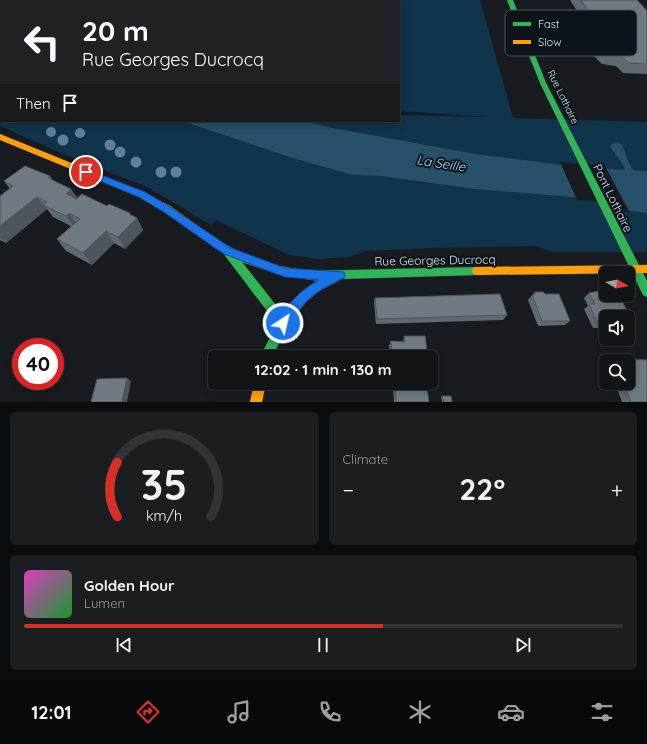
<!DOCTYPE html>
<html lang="en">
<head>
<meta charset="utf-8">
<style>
  :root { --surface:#121518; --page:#1b1e21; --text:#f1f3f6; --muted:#9c9fa2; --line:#313437; --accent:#d93025 }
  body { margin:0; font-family:Quicksand,sans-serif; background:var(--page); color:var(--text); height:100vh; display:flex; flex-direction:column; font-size:15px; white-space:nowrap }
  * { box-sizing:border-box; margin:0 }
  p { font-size:13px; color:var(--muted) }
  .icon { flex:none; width:22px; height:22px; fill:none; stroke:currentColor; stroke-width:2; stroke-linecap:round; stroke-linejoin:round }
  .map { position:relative; height:402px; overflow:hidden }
  .sheet { display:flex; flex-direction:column; gap:10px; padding:10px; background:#0a0c0d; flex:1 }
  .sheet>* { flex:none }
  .guide { position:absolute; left:0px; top:0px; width:400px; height:122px; box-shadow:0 2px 10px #0003,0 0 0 1px var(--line); background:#202124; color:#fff; overflow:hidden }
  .needle { width:26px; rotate:99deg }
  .tools { position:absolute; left:599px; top:266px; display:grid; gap:8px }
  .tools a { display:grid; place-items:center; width:36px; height:36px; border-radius:6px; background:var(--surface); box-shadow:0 2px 10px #0003,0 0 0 1px var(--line); font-size:20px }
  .speed { position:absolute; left:12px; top:338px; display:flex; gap:8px; font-size:20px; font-weight:700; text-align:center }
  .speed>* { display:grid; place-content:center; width:52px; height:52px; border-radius:50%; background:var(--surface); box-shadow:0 2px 10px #0003,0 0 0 1px var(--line); line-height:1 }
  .speed .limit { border:6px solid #d22; background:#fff; color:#111 }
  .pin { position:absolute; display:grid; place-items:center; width:34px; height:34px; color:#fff; margin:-17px; border:2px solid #fff; border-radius:50%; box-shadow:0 1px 4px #0007 }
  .me { position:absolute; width:44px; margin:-22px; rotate:35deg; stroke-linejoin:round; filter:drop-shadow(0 0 3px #0008) }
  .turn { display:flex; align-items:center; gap:14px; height:84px; padding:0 16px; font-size:18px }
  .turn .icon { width:52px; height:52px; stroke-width:2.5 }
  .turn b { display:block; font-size:28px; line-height:34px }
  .then { display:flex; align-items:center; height:38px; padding:0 16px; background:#0003; gap:8px; font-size:15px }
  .big { font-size:30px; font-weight:800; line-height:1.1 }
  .sheet .widget { flex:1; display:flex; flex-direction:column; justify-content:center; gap:6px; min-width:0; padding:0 14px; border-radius:6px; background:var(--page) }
  .sheet .dial { align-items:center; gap:0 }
  .dial svg { height:104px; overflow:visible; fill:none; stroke:var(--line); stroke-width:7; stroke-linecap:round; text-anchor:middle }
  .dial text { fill:var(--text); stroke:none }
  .song { display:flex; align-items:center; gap:12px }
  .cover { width:48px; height:48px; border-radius:6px; background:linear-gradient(135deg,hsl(310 70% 55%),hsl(130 70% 35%)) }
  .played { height:4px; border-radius:2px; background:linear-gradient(90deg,var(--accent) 60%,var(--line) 60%) }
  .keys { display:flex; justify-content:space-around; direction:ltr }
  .heat { display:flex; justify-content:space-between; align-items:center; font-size:22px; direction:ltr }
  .sheet .tiles { flex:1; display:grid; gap:10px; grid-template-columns:1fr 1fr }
  .widget:last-child { grid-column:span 2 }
  .trip { position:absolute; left:208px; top:350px; width:230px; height:40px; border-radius:6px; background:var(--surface); box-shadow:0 2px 10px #0003,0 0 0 1px var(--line); font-weight:800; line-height:40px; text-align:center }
  .tab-bar { display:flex; height:64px; justify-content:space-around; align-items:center; background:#07080a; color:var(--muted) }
  .tab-bar .icon { width:28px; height:28px }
  .tab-bar .on { color:var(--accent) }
  .tab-bar b { font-size:18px; color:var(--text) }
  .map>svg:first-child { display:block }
</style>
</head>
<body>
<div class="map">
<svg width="647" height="402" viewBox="0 0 647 402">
  <rect width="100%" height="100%" fill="#181c20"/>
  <g fill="#0f344b">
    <polygon points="0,0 170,0 1,1 1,36"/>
    <polygon points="365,0 480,0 513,118 647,122 647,178 582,167 476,154 328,127 306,121 399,121 399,115 488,117 399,111 399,1"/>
    <polygon points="0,53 1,121 182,121 289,157 352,175 381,176 474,189 647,203 647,252 553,252 536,246 431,248 366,251 350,257 318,259 289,255 216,220 211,225 147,187 77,160 0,126"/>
  </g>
  <path fill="#27506a" d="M182,121h124l22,6 148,27 105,13 44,3c-3,-10 -11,-15 -15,-25 13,-8 14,5 17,13 1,4 4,8 6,12l14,1v42l-16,-2 -36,-12 -121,-10 -93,-13 -29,-1 -63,-18z"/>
  <polygon fill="#181c20" points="560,162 605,166 630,213 595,201 577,200"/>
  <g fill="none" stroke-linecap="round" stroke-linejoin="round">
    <g stroke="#333639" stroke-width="1">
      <rect id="lane" x="323" y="0" width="4" height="1"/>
    </g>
    <g stroke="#333639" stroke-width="1">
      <g id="fast">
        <polygon points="507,0 513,0 546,83 647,281 647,297 643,295 540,83"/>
        <path d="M218,241l37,18 25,7 27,5 170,-4 4,1 1,3 -1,3 -4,1 -135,4 -23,12 -14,12 -17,23 -16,31h-12l17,-33 -54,-71 -8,-5 -2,-3 2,-3zM242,262l38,13 39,6 -22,15 -14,18z"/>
      </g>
    </g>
    <g stroke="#333639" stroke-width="1">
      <g id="slow">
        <polygon points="0,134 145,193 170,206 221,242 223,245 221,248 218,249 215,248 164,212 139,197 0,140"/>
        <polygon points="647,265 647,273 477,275 473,274 472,271 473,268 477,267"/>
        <polygon points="254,383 266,383 262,402 250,402"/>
      </g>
    </g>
    <use href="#lane" fill="#515456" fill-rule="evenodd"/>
    <use href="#fast" fill="#30b455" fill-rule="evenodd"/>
    <use href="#slow" fill="#ff9f0a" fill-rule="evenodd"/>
  </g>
  <g fill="#608097">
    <circle cx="51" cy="132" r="5"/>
    <circle cx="80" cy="133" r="5"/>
    <circle cx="63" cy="140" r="5.5"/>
    <circle cx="110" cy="145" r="5.5"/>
    <circle cx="120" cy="152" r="5.5"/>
    <circle cx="136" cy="162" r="5.5"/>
    <circle cx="161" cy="172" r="5.5"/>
    <circle cx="176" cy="172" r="5.5"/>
  </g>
  <g fill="#5f6970">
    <polygon points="18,0 37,0 36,1"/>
    <polygon points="570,0 637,0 647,11 647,74 623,73 616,66 602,64 592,54 592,48 582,38 565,13 567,10 577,11"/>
    <polygon points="50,176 53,180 77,198 107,206 130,213 131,216 137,218 143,230 125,249 114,243 92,265 66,251 57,239 71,226 53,217 47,209 6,243 0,240 0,196 10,189 4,181"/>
    <polygon points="599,291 602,293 606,293 606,295 619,295 633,323 628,327 628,317 606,317 606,328 593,328 584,309 588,306 584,298 589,293"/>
    <polygon points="535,292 570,321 565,325 538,326 528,300"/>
    <polygon points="375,298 507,315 503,320 376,324 374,303"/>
    <polygon points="404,336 428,357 390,357 389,346 391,341 403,342"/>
    <polygon points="613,359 647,360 647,402 622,402 615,383 628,383 628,361 610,361"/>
    <polygon points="395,387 429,402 394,402 393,390"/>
    <polygon points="442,396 452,402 442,402 441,397"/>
  </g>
  <g fill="#4e555b">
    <polygon points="0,0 5,0 3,1 1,1 1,3"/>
    <polygon points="71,189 80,201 66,194"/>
    <polygon points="37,197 47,209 6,243 0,237 0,226"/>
    <polygon points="69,213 78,225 75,228 66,216"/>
    <polygon points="130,213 134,221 137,218 143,230 125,249 118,237"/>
    <polygon points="106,231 114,243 92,265 83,253"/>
    <polygon points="127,378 131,381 127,402 122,402"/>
  </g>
  <g fill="#6f7a82" stroke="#4e555b">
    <rect x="329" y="0" width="15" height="1"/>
    <polygon points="581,0 637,0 647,11 647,64 629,63 621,56 608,54 598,44 597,38 587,29 576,14 591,15"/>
    <polygon points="25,166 50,176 48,178 71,189 66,194 71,196 76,199 82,194 107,206 109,204 130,213 129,214 137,218 118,237 106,231 83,253 57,239 80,219 69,213 66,216 43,205 47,202 37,197 0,226 0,196 13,186 4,181"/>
    <polygon points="599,291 602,293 606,293 606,295 619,295 633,323 628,323 628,317 606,317 606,324 598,324 589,304 595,304 589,293"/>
    <polygon points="535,292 543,292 545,294 559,294 570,321 542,321 532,295 534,295"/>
    <polygon points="500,294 507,315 377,319 375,298"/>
    <polygon points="404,336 425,336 428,357 392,357 391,341 405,342"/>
    <polygon points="613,359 647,360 647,402 631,402 623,383 628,383 628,361 614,361"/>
    <polygon points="127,378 122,402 91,402 97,379"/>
    <polygon points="395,387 427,388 429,402 396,402"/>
    <polygon points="442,396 451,396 452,402 444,402"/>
  </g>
  <path fill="#1a73e8" stroke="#114b97" d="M86,169l59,23 25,15 61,41 54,20 59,4 1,3 -1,3c-13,6 -26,12 -36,22 -8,7 -16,25 -25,28l-4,-2 -1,-3c7,-18 24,-34 41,-43l-34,-3 -61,-23 -60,-42 -25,-15 -56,-23 -1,-2 1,-2z"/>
  <g text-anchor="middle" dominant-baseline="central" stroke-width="4" stroke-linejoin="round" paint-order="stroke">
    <g font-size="10" fill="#dbe1e5" stroke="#0c141a">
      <text transform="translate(563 97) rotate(64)">Rue Lothaire</text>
    </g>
    <g font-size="12" fill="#dbe1e5" stroke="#0c141a">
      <text transform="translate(613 198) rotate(64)">Pont Lothaire</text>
      <text transform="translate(435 260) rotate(-1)">Rue Georges Ducrocq</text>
    </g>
    <g font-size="13" font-style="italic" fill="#a1d8ff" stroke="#0c141a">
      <text transform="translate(441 163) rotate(9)">La Seille</text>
    </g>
  </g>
  <rect x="505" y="10" width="132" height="46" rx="6" fill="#0c141a" stroke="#4a5257" stroke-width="1"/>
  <rect x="513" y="22" width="18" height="4" fill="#30b455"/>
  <rect x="513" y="40" width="18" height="4" fill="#ff9f0a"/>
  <g font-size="11" fill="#dbe1e5">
    <text x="538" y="28">Fast</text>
    <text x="538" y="46">Slow</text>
  </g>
</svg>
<div class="tools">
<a><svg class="needle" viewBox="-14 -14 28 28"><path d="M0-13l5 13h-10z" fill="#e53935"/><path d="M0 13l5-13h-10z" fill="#9c9fa2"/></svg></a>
<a><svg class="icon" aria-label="sound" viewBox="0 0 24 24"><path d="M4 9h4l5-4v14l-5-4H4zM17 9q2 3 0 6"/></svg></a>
<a><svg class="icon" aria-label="search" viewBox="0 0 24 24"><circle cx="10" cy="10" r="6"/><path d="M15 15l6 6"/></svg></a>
</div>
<div class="speed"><div class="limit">40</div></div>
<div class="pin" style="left:86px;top:172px;background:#d93025"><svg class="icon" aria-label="arrive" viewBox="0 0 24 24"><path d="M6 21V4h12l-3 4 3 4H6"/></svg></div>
<svg class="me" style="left:283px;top:323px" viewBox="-20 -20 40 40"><circle r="17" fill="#1a73e8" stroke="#fff" stroke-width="3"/><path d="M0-11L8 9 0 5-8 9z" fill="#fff"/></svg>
<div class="trip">12:02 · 1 min · 130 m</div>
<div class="guide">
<div class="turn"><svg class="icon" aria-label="left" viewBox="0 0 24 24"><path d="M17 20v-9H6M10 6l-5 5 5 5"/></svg><div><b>20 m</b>Rue Georges Ducrocq</div></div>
<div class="then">Then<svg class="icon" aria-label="arrive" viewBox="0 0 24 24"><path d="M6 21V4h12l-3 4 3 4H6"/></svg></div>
</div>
</div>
<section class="sheet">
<div class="tiles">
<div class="widget dial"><svg viewBox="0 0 100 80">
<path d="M14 69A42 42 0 1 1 86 69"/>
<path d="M14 69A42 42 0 0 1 14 27" stroke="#d93025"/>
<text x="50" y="56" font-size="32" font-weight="700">35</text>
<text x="50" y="72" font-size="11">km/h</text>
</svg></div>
<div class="widget"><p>Climate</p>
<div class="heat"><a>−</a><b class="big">22°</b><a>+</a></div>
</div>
<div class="widget">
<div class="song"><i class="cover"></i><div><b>Golden Hour</b><p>Lumen</p></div></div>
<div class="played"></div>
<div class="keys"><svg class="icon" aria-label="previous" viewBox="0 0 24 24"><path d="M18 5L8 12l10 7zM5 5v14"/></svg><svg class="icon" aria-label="pause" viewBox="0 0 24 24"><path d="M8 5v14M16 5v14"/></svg><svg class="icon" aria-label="next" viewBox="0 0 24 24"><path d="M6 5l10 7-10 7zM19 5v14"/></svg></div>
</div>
</div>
</section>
<nav class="tab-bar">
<b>12:01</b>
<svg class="icon on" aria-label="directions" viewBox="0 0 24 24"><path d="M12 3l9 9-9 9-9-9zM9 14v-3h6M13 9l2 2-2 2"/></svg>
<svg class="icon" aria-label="music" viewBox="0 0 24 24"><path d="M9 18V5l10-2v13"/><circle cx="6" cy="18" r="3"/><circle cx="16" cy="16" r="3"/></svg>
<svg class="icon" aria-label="phone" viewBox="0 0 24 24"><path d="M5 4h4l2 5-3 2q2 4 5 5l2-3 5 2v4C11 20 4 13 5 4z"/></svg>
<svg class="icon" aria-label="climate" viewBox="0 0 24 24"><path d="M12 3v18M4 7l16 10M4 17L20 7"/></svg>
<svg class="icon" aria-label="car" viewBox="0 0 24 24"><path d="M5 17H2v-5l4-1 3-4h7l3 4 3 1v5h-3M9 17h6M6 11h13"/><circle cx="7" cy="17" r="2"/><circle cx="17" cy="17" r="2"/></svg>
<svg class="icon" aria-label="filters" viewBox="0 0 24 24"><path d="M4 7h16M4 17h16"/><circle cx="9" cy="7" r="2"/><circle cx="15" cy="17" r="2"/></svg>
</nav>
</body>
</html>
